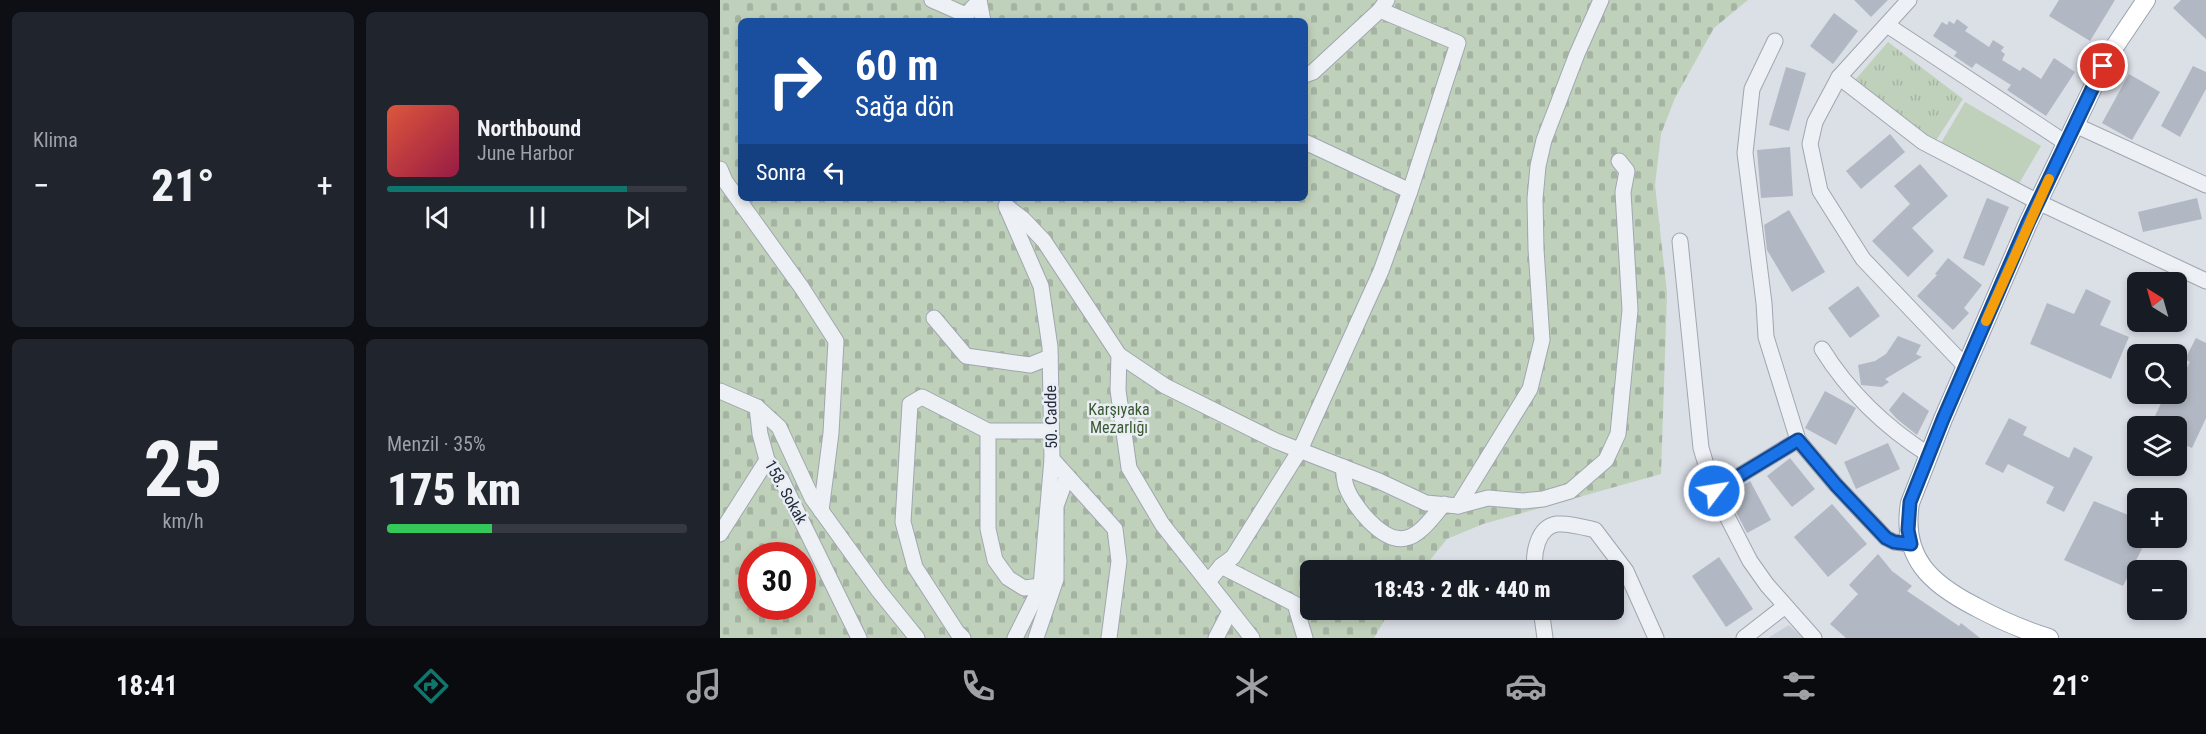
<!DOCTYPE html>
<html lang="tr">
<head>
<meta charset="utf-8">
<style>
  :root { --surface:#171b24; --page:#20242c; --text:#f1f3f6; --muted:#9ea1a6; --line:#363941; --accent:#0f766e }
  body { margin:0; font-family:"Roboto Condensed",sans-serif; background:var(--page); color:var(--text); height:100vh; display:flex; flex-direction:column; font-size:22px; white-space:nowrap }
  * { box-sizing:border-box; margin:0 }
  p { font-size:20px; color:var(--muted) }
  .icon { flex:none; width:33px; height:33px; fill:none; stroke:currentColor; stroke-width:2; stroke-linecap:round; stroke-linejoin:round }
  .map { position:relative; flex:1; overflow:hidden }
  .sheet { display:flex; flex-direction:column; gap:12px; padding:12px; background:#0d0f14; width:720px }
  .sheet>* { flex:none }
  .top-card { position:absolute; left:18px; top:18px; width:570px; height:183px; border-radius:9px; box-shadow:0 3px 9px #0003; background:#1a4fa0; color:#fff; overflow:hidden }
  .needle { width:39px; rotate:323deg }
  .fabs { position:absolute; left:1407px; top:272px; display:grid; gap:12px }
  .fabs a { display:grid; place-items:center; width:60px; height:60px; border-radius:9px; background:var(--surface); box-shadow:0 3px 9px #0003; font-size:30px }
  .speed { position:absolute; left:18px; top:542px; display:flex; gap:12px; font-size:30px; font-weight:700; text-align:center }
  .speed>* { display:grid; place-content:center; width:78px; height:78px; border-radius:50%; background:var(--surface); box-shadow:0 3px 9px #0003; line-height:1 }
  .speed .limit { border:9px solid #d22; background:#fff; color:#111 }
  .pin { position:absolute; display:grid; place-items:center; width:51px; height:51px; color:#fff; margin:-26px; border:3px solid #fff; border-radius:50%; box-shadow:0 2px 6px #0007 }
  .me { position:absolute; width:66px; margin:-33px; rotate:59deg; stroke-linejoin:round; filter:drop-shadow(0 0 4px #0008) }
  .turn { display:flex; align-items:center; gap:21px; height:126px; padding:0 18px; font-size:27px }
  .turn .icon { width:78px; height:78px; stroke-width:2.5 }
  .turn b { display:block; font-size:42px; line-height:51px }
  .then { display:flex; align-items:center; height:57px; padding:0 18px; background:#0003; gap:12px; font-size:22px }
  .big { font-size:45px; font-weight:800; line-height:1.1 }
  .sheet .widget { flex:1; display:flex; flex-direction:column; justify-content:center; gap:9px; min-width:0; padding:0 21px; border-radius:9px; background:var(--page) }
  .sheet .dial { align-items:center; gap:0 }
  .dial b { font-size:78px; line-height:1 }
  .song { display:flex; align-items:center; gap:18px }
  .cover { width:72px; height:72px; border-radius:9px; background:linear-gradient(135deg,hsl(10 70% 55%),hsl(340 70% 35%)) }
  .played { height:6px; border-radius:3px; background:linear-gradient(90deg,var(--accent) 80%,var(--line) 80%) }
  .keys { display:flex; justify-content:space-around; direction:ltr }
  .heat { display:flex; justify-content:space-between; align-items:center; font-size:33px; direction:ltr }
  .charge { height:9px; border-radius:4px; background:linear-gradient(90deg,#34c759 35%,var(--line) 0) }
  .sheet .tiles { flex:1; display:grid; gap:12px; grid-template-columns:repeat(2,1fr) }
  .trip { position:absolute; left:580px; top:560px; width:324px; height:60px; border-radius:9px; background:var(--surface); box-shadow:0 3px 9px #0003; font-weight:800; line-height:60px; text-align:center }
  .menu { display:flex; height:96px; justify-content:space-around; align-items:center; background:#090b0e; color:var(--muted) }
  .menu .icon { width:42px; height:42px }
  .menu .on { color:var(--accent) }
  .menu b { font-size:27px; color:var(--text) }
  main { display:flex; flex:1; min-height:0 }
  .map>svg:first-child { display:block }
</style>
</head>
<body>
<main>
<section class="sheet">
<div class="tiles">
<div class="widget"><p>Klima</p>
<div class="heat"><a>−</a><b class="big">21°</b><a>+</a></div>
</div>
<div class="widget">
<div class="song"><i class="cover"></i><div><b>Northbound</b><p>June Harbor</p></div></div>
<div class="played"></div>
<div class="keys"><svg class="icon" aria-label="previous" viewBox="0 0 24 24"><path d="M18 5L8 12l10 7zM5 5v14"/></svg><svg class="icon" aria-label="pause" viewBox="0 0 24 24"><path d="M8 5v14M16 5v14"/></svg><svg class="icon" aria-label="next" viewBox="0 0 24 24"><path d="M6 5l10 7-10 7zM19 5v14"/></svg></div>
</div>
<div class="widget dial"><b>25</b><p>km/h</p></div>
<div class="widget"><p>Menzil · 35%</p><b class="big">175 km</b><div class="charge"></div></div>
</div>
</section>
<div class="map">
<svg width="1486" height="638" viewBox="0 0 1486 638">
  <defs>
    <pattern id="cemetery-stones" width="16" height="16" patternUnits="userSpaceOnUse" patternTransform="scale(1.5)"><rect width="16" height="16" fill="#c0d1bb"/><path d="M2 7V4a2 2 0 0 1 4 0v3zM10 15v-3a2 2 0 0 1 4 0v3z" fill="#a5b4a2"/></pattern>
    <pattern id="park-tufts" width="24" height="20" patternUnits="userSpaceOnUse" patternTransform="scale(1.5)"><rect width="24" height="20" fill="#c0d1bb"/><path d="M3 7l-1-3M5 7V3M7 7l1-3M15 17l-1-3M17 17v-4M19 17l1-3" fill="none" stroke="#a5b4a2"/></pattern>
  </defs>
  <rect width="100%" height="100%" fill="#dbdfe6"/>
  <polygon fill="#c8ced8" points="1069,625 1083,638 1048,638"/>
  <path fill="url(#cemetery-stones)" fill-rule="evenodd" d="M0,0h1028l-34,28 -39,70 -14,36 -6,51 12,108 -6,181 -178,50 -36,15 -25,31h-111v39h80l-17,29h-654zM21,21h564v177h-564zM32,555h50v51h-50z"/>
  <polygon fill="url(#park-tufts)" points="1168,42 1243,99 1215,142 1135,80"/>
  <polygon fill="#c0d1bb" points="1245,102 1321,146 1297,187 1221,143"/>
  <g fill="#b2b8c3">
    <polygon points="1134,0 1168,0 1151,17"/>
    <polygon points="1339,0 1395,0 1370,41 1329,16"/>
    <polygon points="1461,0 1486,0 1486,39 1453,8"/>
    <polygon points="1114,13 1138,31 1113,64 1090,46"/>
    <polygon points="1237,19 1248,27 1245,31 1269,47 1273,40 1284,47 1281,51 1285,54 1282,60 1300,71 1303,67 1321,79 1334,58 1355,72 1326,116 1287,90 1291,85 1256,63 1252,68 1234,56 1237,52 1213,36 1222,22 1227,25 1229,21 1234,24"/>
    <polygon points="1473,66 1486,72 1486,89 1460,137 1441,126"/>
    <polygon points="1066,67 1086,73 1069,131 1049,125"/>
    <polygon points="1409,74 1440,92 1412,140 1382,123"/>
    <polygon points="1170,134 1185,152 1141,189 1126,171"/>
    <polygon points="1070,147 1073,196 1041,198 1037,150"/>
    <polygon points="1200,164 1228,196 1192,228 1214,251 1188,277 1152,241 1190,204 1174,186"/>
    <polygon points="1267,198 1289,207 1264,266 1243,258"/>
    <polygon points="1477,198 1482,219 1423,232 1418,212"/>
    <polygon points="1069,210 1105,272 1072,292 1047,250 1044,225"/>
    <polygon points="1228,258 1262,285 1244,308 1249,313 1233,330 1197,296 1217,275 1215,274"/>
    <polygon points="1138,286 1160,316 1130,338 1108,308"/>
    <polygon points="1366,289 1391,301 1380,325 1409,337 1391,379 1310,344 1327,303 1354,314"/>
    <polygon points="1178,336 1201,345 1196,354 1202,357 1165,379 1169,382 1162,387 1141,385 1138,365 1155,361 1166,354"/>
    <polygon points="1476,338 1486,343 1486,418 1472,448 1456,441 1456,426 1445,426 1447,421 1435,416 1446,393 1456,393 1456,388 1470,362 1465,359"/>
    <polygon points="1105,391 1136,408 1116,445 1085,428"/>
    <polygon points="1183,392 1209,411 1197,435 1177,419 1169,410"/>
    <polygon points="1289,418 1307,427 1303,435 1349,458 1354,447 1373,457 1344,512 1326,503 1334,487 1288,464 1283,473 1265,464"/>
    <polygon points="1168,443 1180,469 1136,489 1124,462"/>
    <polygon points="1070,458 1095,489 1072,507 1047,476"/>
    <polygon points="1030,481 1051,520 1027,533 1007,495"/>
    <polygon points="1374,501 1418,519 1418,537 1428,537 1403,586 1344,560"/>
    <polygon points="1112,504 1147,544 1108,577 1074,537"/>
    <polygon points="1158,554 1172,571 1192,586 1187,591 1239,626 1241,623 1260,638 1126,638 1110,624 1138,594 1129,585"/>
    <polygon points="999,557 1033,609 1006,627 972,576"/>
  </g>
  <g fill="none" stroke-linecap="round" stroke-linejoin="round">
    <g stroke="#a0a6b0" stroke-width="17">
      <g id="minor">
        <polyline points="212,0 246,15 259,1"/>
        <polyline points="259,0 263,21"/>
        <polyline points="1189,0 1119,77 1095,122 1090,144 1100,191 1143,259 1246,367"/>
        <polyline points="1167,25 1346,143"/>
        <polyline points="1055,41 1032,89 1025,153 1044,303 1046,337 1078,440 1116,485 1166,538 1174,542 1191,544"/>
        <polyline points="585,75 593,72 660,10 667,0"/>
        <polyline points="1119,77 1203,142 1318,202 1486,281"/>
        <polyline points="1355,125 1486,185"/>
        <polyline points="585,142 690,191"/>
        <polyline points="0,169 5,181 82,288 116,341 111,433 101,511"/>
        <polyline points="286,206 303,219 324,241 399,355 445,386 556,441 659,481 706,503 738,506 810,389 822,340 816,249 815,199 818,166 824,140 857,54 881,0"/>
        <polyline points="287,208 321,286 330,347 332,459 321,586 295,638"/>
        <polyline points="960,241 981,448 994,491 1030,561 1047,585 1094,638"/>
        <polyline points="214,318 246,356 310,365 330,357"/>
        <path d="M1102,349c28,45 63,78 107,106"/>
        <polyline points="399,355 398,390 409,468 442,524 532,638"/>
        <polyline points="0,391 37,407 59,427 92,498 159,591 197,638"/>
        <polyline points="37,407 40,434 47,460 61,479 139,638"/>
        <polyline points="268,431 268,529 275,560 288,578 304,588 321,586"/>
        <polyline points="332,459 395,529 399,561 389,638"/>
        <path d="M623,467c1,6 1,13 3,19 6,19 37,58 60,52 15,-3 28,-23 38,-34"/>
        <polyline points="994,491 1078,440"/>
        <polyline points="738,506 768,498 803,501 823,499 850,491 886,460 898,434 910,310 903,192 907,171 899,161"/>
        <polyline points="0,534 47,460"/>
        <polyline points="501,566 575,604 585,638"/>
        <path d="M815,570c-2,-16 2,-43 22,-46 13,-1 26,3 38,6l31,41 30,67"/>
        <polyline points="488,582 501,566 513,557 580,450 661,271 690,191 738,43 660,10"/>
        <polyline points="821,609 825,638"/>
        <polyline points="243,638 237,632 195,567 183,522 190,404 202,397 268,431 331,431"/>
        <polyline points="316,638 336,579 336,506 347,476"/>
        <polyline points="496,638 510,611"/>
        <polyline points="1024,638 1065,606"/>
      </g>
    </g>
    <g stroke="#99a3b2" stroke-width="20">
      <path id="major" d="M1329,638c-26,-8 -49,-18 -73,-31 -45,-23 -75,-49 -66,-104l33,-84 85,-196 79,-165 39,-58"/>
    </g>
    <use href="#minor" stroke="#edf0f4" stroke-width="15"/>
    <use href="#major" stroke="#fff" stroke-width="18"/>
  </g>
  <g fill="none" stroke-linecap="round" stroke-linejoin="round">
    <g stroke="#114b97" stroke-width="15">
      <polyline id="route" points="994,491 1078,440 1116,485 1166,538 1174,542 1191,544 1188,530 1190,502 1223,419 1308,223 1383,66"/>
    </g>
    <use href="#route" stroke="#1a73e8" stroke-width="10"/>
    <polyline stroke="#f59e0b" stroke-width="10" points="1266,321 1329,179"/>
  </g>
  <g text-anchor="middle" dominant-baseline="central" stroke-width="5" stroke-linejoin="round" paint-order="stroke">
    <g font-size="16" fill="#385931" stroke="#eaeef4">
      <text x="399" y="409">Karşıyaka<tspan x="399" dy="18">Mezarlığı</tspan></text>
    </g>
    <g font-size="16" fill="#242d3d" stroke="#eaeef4">
      <text transform="translate(331 417) rotate(-91)">50. Cadde</text>
      <text transform="translate(66 492) rotate(61)">158. Sokak</text>
    </g>
  </g>
</svg>
<div class="fabs">
<a><svg class="needle" viewBox="-14 -14 28 28"><path d="M0-13l5 13h-10z" fill="#e53935"/><path d="M0 13l5-13h-10z" fill="#9ea1a6"/></svg></a>
<a><svg class="icon" aria-label="search" viewBox="0 0 24 24"><circle cx="10" cy="10" r="6"/><path d="M15 15l6 6"/></svg></a>
<a><svg class="icon" aria-label="layers" viewBox="0 0 24 24"><path d="M12 4l9 5-9 5-9-5zM3 14l9 5 9-5"/></svg></a>
<a>+</a>
<a>−</a>
</div>
<div class="speed"><div class="limit">30</div></div>
<div class="pin" style="left:1383px;top:66px;background:#d93025"><svg class="icon" aria-label="arrive" viewBox="0 0 24 24"><path d="M6 21V4h12l-3 4 3 4H6"/></svg></div>
<svg class="me" style="left:994px;top:491px" viewBox="-20 -20 40 40"><circle r="17" fill="#1a73e8" stroke="#fff" stroke-width="3"/><path d="M0-11L8 9 0 5-8 9z" fill="#fff"/></svg>
<div class="trip">18:43 · 2 dk · 440 m</div>
<div class="top-card">
<div class="turn"><svg class="icon" aria-label="right" viewBox="0 0 24 24"><path d="M7 20v-9h11M14 6l5 5-5 5"/></svg><div><b>60 m</b>Sağa dön</div></div>
<div class="then">Sonra<svg class="icon" aria-label="left" viewBox="0 0 24 24"><path d="M17 20v-9H6M10 6l-5 5 5 5"/></svg></div>
</div>
</div>
</main>
<nav class="menu">
<b>18:41</b>
<svg class="icon on" aria-label="directions" viewBox="0 0 24 24"><path d="M12 3l9 9-9 9-9-9zM9 14v-3h6M13 9l2 2-2 2"/></svg>
<svg class="icon" aria-label="music" viewBox="0 0 24 24"><path d="M9 18V5l10-2v13"/><circle cx="6" cy="18" r="3"/><circle cx="16" cy="16" r="3"/></svg>
<svg class="icon" aria-label="phone" viewBox="0 0 24 24"><path d="M5 4h4l2 5-3 2q2 4 5 5l2-3 5 2v4C11 20 4 13 5 4z"/></svg>
<svg class="icon" aria-label="climate" viewBox="0 0 24 24"><path d="M12 3v18M4 7l16 10M4 17L20 7"/></svg>
<svg class="icon" aria-label="car" viewBox="0 0 24 24"><path d="M5 17H2v-5l4-1 3-4h7l3 4 3 1v5h-3M9 17h6M6 11h13"/><circle cx="7" cy="17" r="2"/><circle cx="17" cy="17" r="2"/></svg>
<svg class="icon" aria-label="filters" viewBox="0 0 24 24"><path d="M4 7h16M4 17h16"/><circle cx="9" cy="7" r="2"/><circle cx="15" cy="17" r="2"/></svg>
<b>21°</b>
</nav>
</body>
</html>
